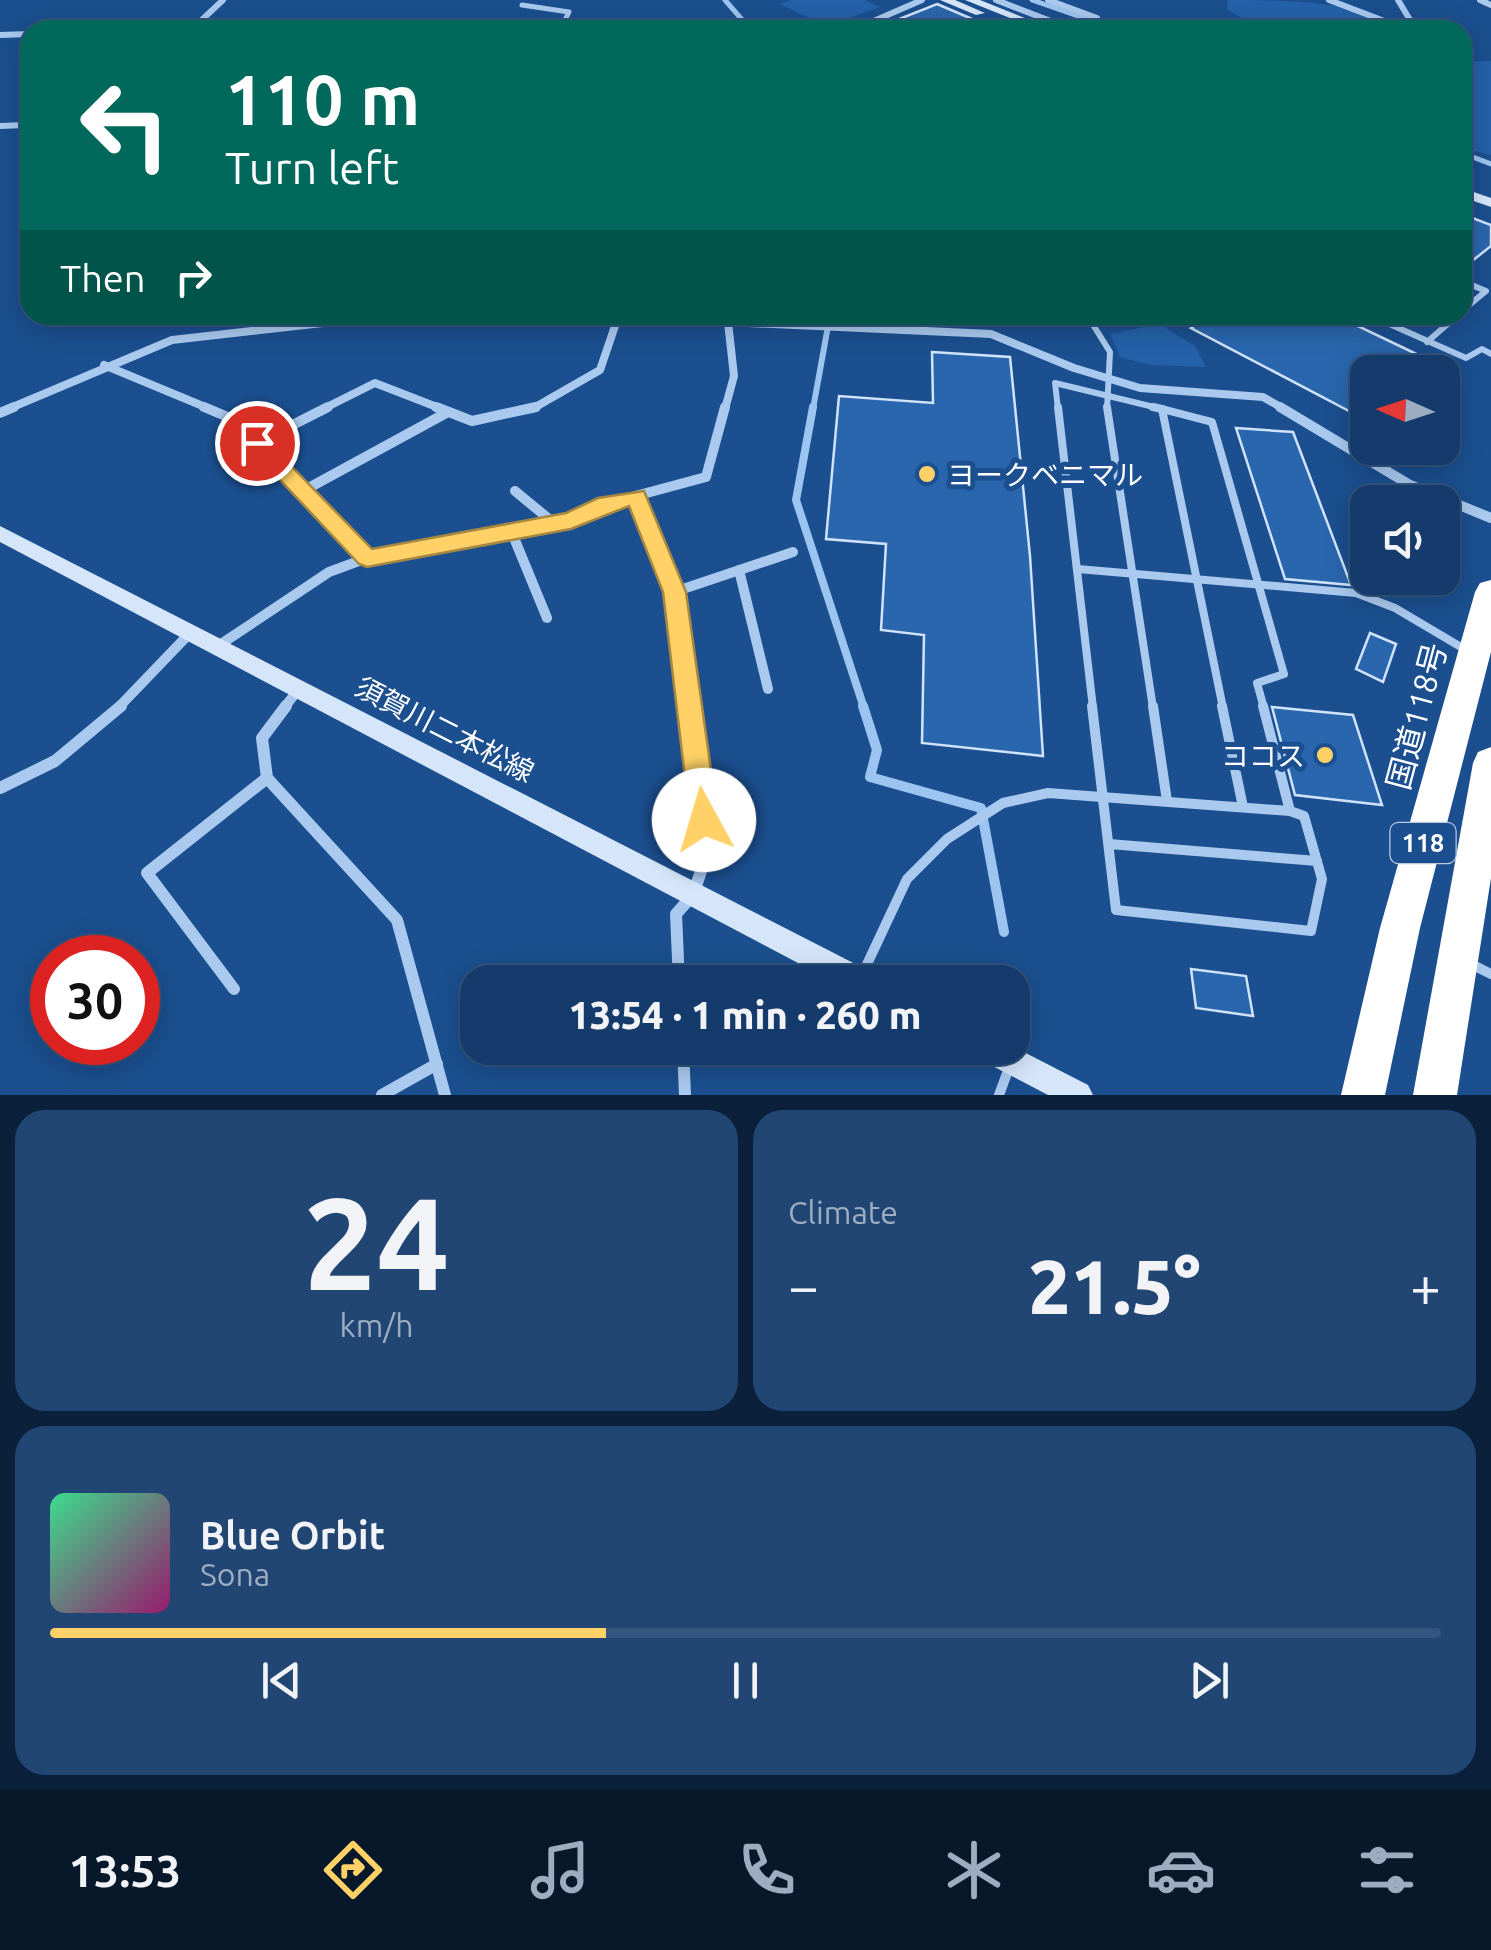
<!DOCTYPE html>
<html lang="en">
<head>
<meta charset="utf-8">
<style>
  :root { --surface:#143b6b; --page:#214673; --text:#f1f3f6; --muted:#9dadc1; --line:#33557e; --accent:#ffd166 }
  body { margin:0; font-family:Ubuntu,"Noto Sans JP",sans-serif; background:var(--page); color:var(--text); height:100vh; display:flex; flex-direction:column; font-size:38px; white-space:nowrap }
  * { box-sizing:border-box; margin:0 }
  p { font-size:32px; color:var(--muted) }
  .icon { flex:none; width:55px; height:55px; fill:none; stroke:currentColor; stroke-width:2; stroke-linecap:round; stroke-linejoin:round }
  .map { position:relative; height:1095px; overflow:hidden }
  .side { display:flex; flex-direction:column; gap:15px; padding:15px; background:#0b203b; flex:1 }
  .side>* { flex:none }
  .top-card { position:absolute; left:20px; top:20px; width:1452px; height:305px; border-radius:30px; box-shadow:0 5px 25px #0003,0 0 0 2px var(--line); background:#00695c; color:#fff; overflow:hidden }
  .needle { width:65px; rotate:273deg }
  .fabs { position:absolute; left:1350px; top:355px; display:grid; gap:20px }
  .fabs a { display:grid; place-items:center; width:110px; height:110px; border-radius:20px; background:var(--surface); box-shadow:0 5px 25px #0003,0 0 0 2px var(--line); font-size:50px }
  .speed { position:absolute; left:30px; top:935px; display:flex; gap:20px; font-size:50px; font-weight:700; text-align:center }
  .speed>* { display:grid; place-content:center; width:130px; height:130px; border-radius:50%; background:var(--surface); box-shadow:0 5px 25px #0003,0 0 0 2px var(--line); line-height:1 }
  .speed .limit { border:15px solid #d22; background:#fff; color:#111 }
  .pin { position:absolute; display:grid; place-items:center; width:85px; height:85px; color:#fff; margin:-42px; border:5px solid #fff; border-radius:50%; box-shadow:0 2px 10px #0007 }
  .me { position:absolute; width:110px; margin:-55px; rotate:354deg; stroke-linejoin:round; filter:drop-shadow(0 0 8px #0008) }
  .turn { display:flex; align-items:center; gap:35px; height:210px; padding:0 40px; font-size:45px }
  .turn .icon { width:130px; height:130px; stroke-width:2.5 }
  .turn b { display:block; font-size:70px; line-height:85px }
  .then { display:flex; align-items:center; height:95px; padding:0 40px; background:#0003; gap:20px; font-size:38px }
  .big { font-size:75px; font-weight:800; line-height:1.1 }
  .side .tile { flex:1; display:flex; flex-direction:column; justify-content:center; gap:15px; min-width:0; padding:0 35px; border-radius:30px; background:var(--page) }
  .side .dial { align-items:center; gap:0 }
  .dial b { font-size:130px; line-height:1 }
  .song { display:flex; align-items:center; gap:30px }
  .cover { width:120px; height:120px; border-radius:15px; background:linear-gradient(135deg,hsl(150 70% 55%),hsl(320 70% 35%)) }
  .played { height:10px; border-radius:5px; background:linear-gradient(90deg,var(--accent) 40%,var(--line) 40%) }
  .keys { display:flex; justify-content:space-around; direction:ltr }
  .heat { display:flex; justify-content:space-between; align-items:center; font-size:55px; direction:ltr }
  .side .tiles { flex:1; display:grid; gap:15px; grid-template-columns:1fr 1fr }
  .tile:last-child { grid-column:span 2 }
  .trip { position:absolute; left:460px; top:965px; width:570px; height:100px; border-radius:30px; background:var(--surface); box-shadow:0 5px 25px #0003,0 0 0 2px var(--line); font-weight:800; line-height:100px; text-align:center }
  .dock { display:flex; height:160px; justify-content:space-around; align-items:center; background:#08182b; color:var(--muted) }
  .dock .icon { width:70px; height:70px }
  .dock .on { color:var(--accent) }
  .dock b { font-size:45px; color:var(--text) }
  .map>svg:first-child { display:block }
</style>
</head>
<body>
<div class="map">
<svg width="1491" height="1095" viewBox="0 0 1491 1095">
  <rect width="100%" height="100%" fill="#1b4f8f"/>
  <g fill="#2461a8">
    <polygon points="791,0 864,0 880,7 827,26 779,4"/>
    <path d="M1228,0c48,0 144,0 170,30 -55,0 -125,13 -171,-21z"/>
    <polygon points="1491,61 1491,155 1462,148 1463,62"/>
    <polygon points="1159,324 1195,346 1206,367 1150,365 1120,357 1110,334"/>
  </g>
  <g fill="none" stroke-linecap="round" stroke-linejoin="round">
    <g stroke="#9cc4f0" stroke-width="5">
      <polyline points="725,0 751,30"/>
      <polyline points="1032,0 1118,30"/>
      <polyline points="1462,153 1491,164"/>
    </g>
    <polyline stroke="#9cc4f0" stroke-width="6" points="813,409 830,315"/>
    <polyline stroke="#9cc4f0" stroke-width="8" points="813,407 796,500 864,708"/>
    <polyline stroke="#9cc4f0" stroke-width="10" points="863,706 877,750 870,777 981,808 1004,932"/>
  </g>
  <g fill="#2a66ad" stroke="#cfe3fa" stroke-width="2.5">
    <polygon points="937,4 998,30 875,30 874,29"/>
    <polygon points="1462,214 1491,225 1491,246 1462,269"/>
    <polygon points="1210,315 1335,315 1454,372 1368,372 1368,421 1191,328"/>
    <polygon points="932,352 1010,357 1030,556 1043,756 922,743 924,635 881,630 886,544 826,539 839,396 933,403"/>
    <polygon points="1236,428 1293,432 1351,585 1285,579"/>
    <polygon points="1370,633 1396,644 1383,682 1356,669"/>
    <polygon points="1272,707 1353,715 1382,805 1295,795"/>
    <polygon points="1191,969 1246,976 1253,1016 1196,1008"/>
  </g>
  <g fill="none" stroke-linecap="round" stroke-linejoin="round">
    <polyline stroke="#a9c9ee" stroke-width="5" points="522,5 569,12 560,30"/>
    <g stroke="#a9c9ee" stroke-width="6">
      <polyline points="1462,281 1486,291 1462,311"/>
      <polyline points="1055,315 1089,321"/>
      <polyline points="1087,315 1110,352 1107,409"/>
      <polyline points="1369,315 1466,358 1482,349 1491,354"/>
      <polyline points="1427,342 1458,315"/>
      <polyline points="1058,409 1055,383 1162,409"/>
    </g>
    <g stroke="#a9c9ee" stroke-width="8">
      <polyline points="1058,407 1093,708"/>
      <polyline points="1107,407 1153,708"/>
      <polyline points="1153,407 1162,409"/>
      <polyline points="1162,409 1212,422 1284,674 1257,683 1264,708"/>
      <polyline points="1162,409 1223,708"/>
      <polyline points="1078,569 1356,593 1395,608 1466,650"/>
    </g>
    <g stroke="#a9c9ee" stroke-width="10">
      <polyline points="1092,706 1116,910 1311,931 1322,879 1304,816 1290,811 1263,706"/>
      <polyline points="1153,706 1167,801"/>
      <polyline points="1222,706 1243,807"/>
      <polyline points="1109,844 1317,861"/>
      <polyline points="1469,963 1491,974"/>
      <polyline points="861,977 907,879 947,839 1003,803 1048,793 1290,811"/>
      <polyline points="999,1095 1010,1065"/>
    </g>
    <g stroke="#a9c9ee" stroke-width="6">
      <polyline points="996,0 1074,30"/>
      <polyline points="1048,0 1097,18"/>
      <polyline points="1329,0 1408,30"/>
      <polyline points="1398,0 1416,30"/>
      <polyline points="1480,0 1491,5"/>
      <polyline points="191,30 223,0"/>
      <polyline points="853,30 922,0"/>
      <polyline points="0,35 30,34"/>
      <polyline points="0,126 25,125 30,130"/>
    </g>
    <g stroke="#a9c9ee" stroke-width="8">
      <polyline points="400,315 515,323 728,322 991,334 1074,368 1140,388 1263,397 1284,409"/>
      <polyline points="104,365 210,409"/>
      <polyline points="8,409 172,340 394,315"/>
      <polyline points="323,409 375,383 442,409"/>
      <polyline points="532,409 600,370 616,323"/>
      <polyline points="725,409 734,376 728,322"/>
    </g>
    <g stroke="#a9c9ee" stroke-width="10">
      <polyline points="204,407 235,420 367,558"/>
      <polyline points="436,407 472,421 536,407"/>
      <polyline points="1280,407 1410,485 1491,518"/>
      <polyline points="0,413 14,407"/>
      <polyline points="257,443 328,407"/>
      <polyline points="303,491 448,412"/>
      <polyline points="515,491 555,524"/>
      <polyline points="636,496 674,592 689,708"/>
      <polyline points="512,533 547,618"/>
      <polyline points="739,570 768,689"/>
      <polyline points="674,592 793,552"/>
      <polyline points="215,648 329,572 367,558 571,520 598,506 706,477 725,407"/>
      <polyline points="118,708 189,634"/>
      <polyline points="284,708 298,690"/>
    </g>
    <g stroke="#a9c9ee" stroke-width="12">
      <polyline points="267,778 397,920 445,1095"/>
      <polyline points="0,788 55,761 121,706"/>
      <polyline points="679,982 676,914 693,895 707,853 688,706"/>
      <polyline points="234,989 147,873 267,778 262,738 286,706"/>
      <polyline points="683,1048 685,1095"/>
      <polyline points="382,1095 437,1064"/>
    </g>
    <g fill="#d6e6fa" fill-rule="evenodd">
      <polygon points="940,0 955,0 985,13 976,15"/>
      <polygon points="965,0 980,0 1055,30 1040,30"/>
      <polygon points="1462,188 1491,198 1491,207 1462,197"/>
      <polygon points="0,526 871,972 875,982 834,982 0,542"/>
      <polygon points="1012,1046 1088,1085 1093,1095 1048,1095 977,1058 973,1048"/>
    </g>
    <g fill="#fff" fill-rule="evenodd">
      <polygon points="1491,580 1491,652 1420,928 1385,1095 1341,1095 1380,928 1475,592 1480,583"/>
      <polygon points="1491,747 1491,878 1457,1095 1413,1095 1473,763 1478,752"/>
    </g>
  </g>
  <polygon fill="#ffd166" stroke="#a68842" stroke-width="2.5" points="257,436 264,438 372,549 566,513 598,498 644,491 686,592 718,820 714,829 704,832 694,829 690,820 663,592 629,506 571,529 367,567 359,564 250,448 250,438"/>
  <g fill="#ffd166" stroke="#1b4f8f" stroke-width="4">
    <circle cx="927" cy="474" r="10"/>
    <circle cx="1325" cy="755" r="10"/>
  </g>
  <g text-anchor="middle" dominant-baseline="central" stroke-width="10" stroke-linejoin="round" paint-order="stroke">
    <rect fill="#1b4f8f" stroke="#bbcadd" stroke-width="2.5" x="1390.5" y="823" width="65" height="40" rx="8"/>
    <g font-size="25" font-weight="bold" fill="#fff">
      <text x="1423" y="843">118</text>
    </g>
    <g font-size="28" fill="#fff" stroke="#1b4f8f" text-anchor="start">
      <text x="947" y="474">ヨークベニマル</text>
      <text x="1305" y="755" text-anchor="end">ココス</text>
    </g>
    <g font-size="28" fill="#fff" stroke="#1b4f8f">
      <text transform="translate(445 729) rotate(27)">須賀川二本松線</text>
    </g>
    <g font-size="32" fill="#fff" stroke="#1b4f8f">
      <text transform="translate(1416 716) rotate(-75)">国道118号</text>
    </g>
  </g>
</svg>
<div class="fabs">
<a><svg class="needle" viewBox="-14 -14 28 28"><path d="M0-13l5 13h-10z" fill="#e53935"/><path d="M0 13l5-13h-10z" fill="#9dadc1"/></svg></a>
<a><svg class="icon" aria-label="sound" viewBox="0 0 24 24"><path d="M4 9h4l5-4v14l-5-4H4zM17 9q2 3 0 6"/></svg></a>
</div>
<div class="speed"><div class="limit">30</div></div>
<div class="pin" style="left:257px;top:443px;background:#d93025"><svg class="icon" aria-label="arrive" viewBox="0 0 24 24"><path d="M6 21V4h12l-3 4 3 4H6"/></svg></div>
<svg class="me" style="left:704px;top:820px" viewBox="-20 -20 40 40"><circle r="19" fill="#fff"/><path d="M0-13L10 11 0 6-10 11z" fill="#ffd166"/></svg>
<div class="trip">13:54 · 1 min · 260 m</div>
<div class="top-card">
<div class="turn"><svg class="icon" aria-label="left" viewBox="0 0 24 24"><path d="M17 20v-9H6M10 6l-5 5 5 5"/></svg><div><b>110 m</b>Turn left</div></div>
<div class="then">Then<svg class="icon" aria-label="right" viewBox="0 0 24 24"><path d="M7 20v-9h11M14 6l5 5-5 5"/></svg></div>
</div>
</div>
<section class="side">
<div class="tiles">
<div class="tile dial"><b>24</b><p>km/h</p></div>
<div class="tile"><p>Climate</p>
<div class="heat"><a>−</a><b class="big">21.5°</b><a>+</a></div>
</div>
<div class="tile">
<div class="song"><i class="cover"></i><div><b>Blue Orbit</b><p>Sona</p></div></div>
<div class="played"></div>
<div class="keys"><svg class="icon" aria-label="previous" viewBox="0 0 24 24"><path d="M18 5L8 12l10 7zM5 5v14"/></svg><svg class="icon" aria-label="pause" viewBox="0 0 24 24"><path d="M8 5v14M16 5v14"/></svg><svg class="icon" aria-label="next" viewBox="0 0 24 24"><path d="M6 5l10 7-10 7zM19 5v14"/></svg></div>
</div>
</div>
</section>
<nav class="dock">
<b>13:53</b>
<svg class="icon on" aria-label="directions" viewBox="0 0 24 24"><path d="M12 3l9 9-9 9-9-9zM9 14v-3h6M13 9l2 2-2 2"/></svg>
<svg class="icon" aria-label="music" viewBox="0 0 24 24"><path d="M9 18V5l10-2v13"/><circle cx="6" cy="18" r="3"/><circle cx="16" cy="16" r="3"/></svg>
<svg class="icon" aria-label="phone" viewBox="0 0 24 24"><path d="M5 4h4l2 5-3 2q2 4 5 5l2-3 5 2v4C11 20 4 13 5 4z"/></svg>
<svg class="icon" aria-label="climate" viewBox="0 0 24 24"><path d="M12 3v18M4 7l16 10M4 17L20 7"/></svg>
<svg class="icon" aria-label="car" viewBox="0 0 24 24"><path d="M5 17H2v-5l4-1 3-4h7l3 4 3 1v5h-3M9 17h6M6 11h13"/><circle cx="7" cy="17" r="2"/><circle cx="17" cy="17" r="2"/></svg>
<svg class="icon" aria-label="filters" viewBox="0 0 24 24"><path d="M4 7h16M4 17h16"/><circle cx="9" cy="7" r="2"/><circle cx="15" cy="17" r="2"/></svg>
</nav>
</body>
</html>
